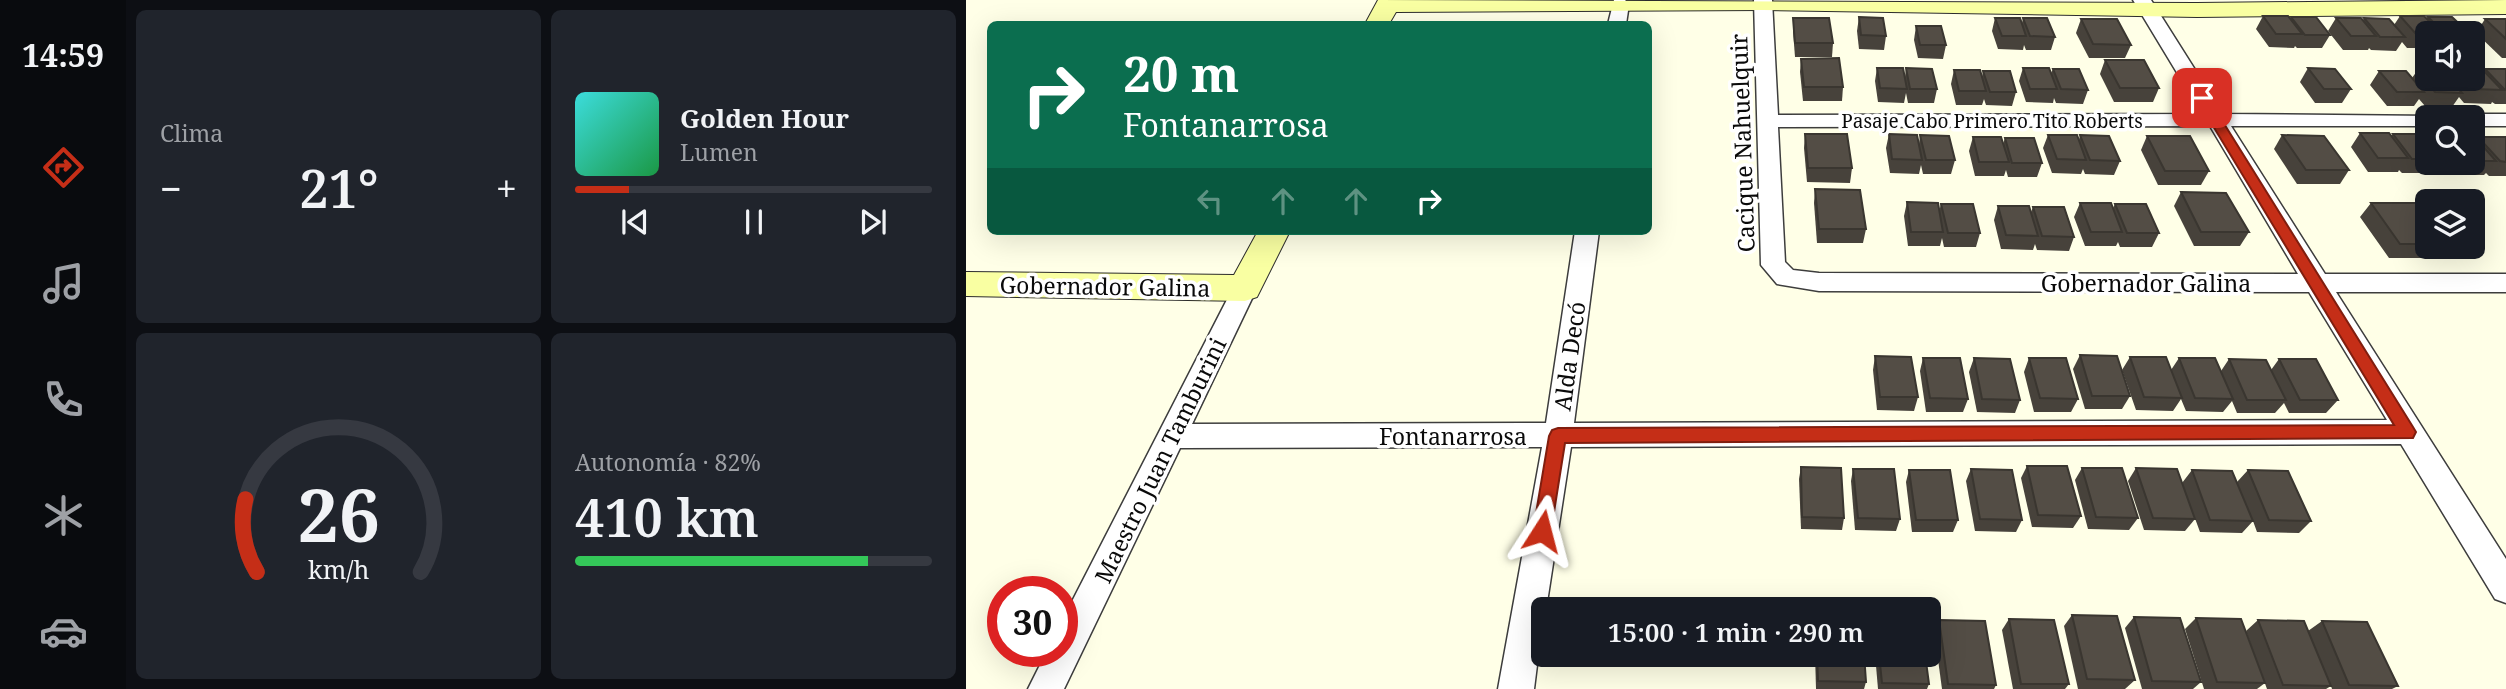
<!DOCTYPE html>
<html lang="es">
<head>
<meta charset="utf-8">
<style>
  :root { --surface:#171b24; --page:#20242c; --text:#f1f3f6; --muted:#9ea1a6; --line:#363941; --accent:#c52e17 }
  body { margin:0; font-family:"Noto Serif",serif; background:var(--page); color:var(--text); height:100vh; display:flex; flex-direction:column; font-size:26px; white-space:nowrap }
  * { box-sizing:border-box; margin:0 }
  p { font-size:23px; color:var(--muted) }
  .icon { flex:none; width:38px; height:38px; fill:none; stroke:currentColor; stroke-width:2; stroke-linecap:round; stroke-linejoin:round }
  .map { position:relative; flex:1; overflow:hidden }
  .details { display:flex; flex-direction:column; gap:10px; padding:10px; background:#0d0f14; width:840px }
  .details>* { flex:none }
  .guide { position:absolute; left:21px; top:21px; width:665px; height:214px; border-radius:10px; box-shadow:0 7px 28px #0002; background:#0b6e4f; color:#fff; overflow:hidden }
  .controls { position:absolute; left:1449px; top:21px; display:grid; gap:14px }
  .controls a { display:grid; place-items:center; width:70px; height:70px; border-radius:10px; background:var(--surface); box-shadow:0 7px 28px #0002; font-size:35px }
  .speed { position:absolute; left:21px; top:576px; display:flex; gap:14px; font-size:35px; font-weight:700; text-align:center }
  .speed>* { display:grid; place-content:center; width:91px; height:91px; border-radius:50%; background:var(--surface); box-shadow:0 7px 28px #0002; line-height:1 }
  .speed .limit { border:10px solid #d22; background:#fff; color:#111 }
  .pin { position:absolute; display:grid; place-items:center; width:60px; height:60px; color:#fff; margin:-30px; border-radius:14px; box-shadow:0 4px 10px #0006 }
  .me { position:absolute; width:77px; margin:-38px; rotate:9deg; stroke-linejoin:round; filter:drop-shadow(0 0 5px #0008) }
  .turn { display:flex; align-items:center; gap:24px; height:147px; padding:0 21px; font-size:32px }
  .turn .icon { width:91px; height:91px; stroke-width:2.5 }
  .turn b { display:block; font-size:49px; line-height:60px }
  .lanes { display:flex; align-items:center; height:66px; padding:0 21px; background:#0003; justify-content:center; gap:35px; direction:ltr }
  .lanes .off { opacity:.35 }
  .big { font-size:52px; font-weight:600; line-height:1.1 }
  .details .widget { flex:1; display:flex; flex-direction:column; justify-content:center; gap:10px; min-width:0; padding:0 24px; border-radius:10px; background:var(--page) }
  .details .dial { align-items:center; gap:0 }
  .dial svg { height:182px; overflow:visible; fill:none; stroke:var(--line); stroke-width:7; stroke-linecap:round; text-anchor:middle }
  .dial text { fill:var(--text); stroke:none }
  .song { display:flex; align-items:center; gap:21px }
  .cover { width:84px; height:84px; border-radius:10px; background:linear-gradient(135deg,hsl(180 70% 55%),hsl(140 70% 35%)) }
  .played { height:7px; border-radius:4px; background:linear-gradient(90deg,var(--accent) 15%,var(--line) 15%) }
  .keys { display:flex; justify-content:space-around; direction:ltr }
  .heat { display:flex; justify-content:space-between; align-items:center; font-size:38px; direction:ltr }
  .charge { height:10px; border-radius:5px; background:linear-gradient(90deg,#34c759 82%,var(--line) 0) }
  .details .tiles { flex:1; display:grid; gap:10px; grid-template-columns:repeat(2,1fr) }
  .trip { position:absolute; left:565px; top:597px; width:410px; height:70px; border-radius:10px; background:var(--surface); box-shadow:0 7px 28px #0002; font-weight:600; line-height:70px; text-align:center }
  main { display:flex; flex:1; min-height:0 }
  .menu { display:flex; flex-direction:column; width:126px; justify-content:space-around; align-items:center; background:#090b0e; color:var(--muted) }
  .menu .icon { width:49px; height:49px }
  .menu .active { color:var(--accent) }
  .menu b { font-size:32px; color:var(--text) }
  .map>svg:first-child { display:block }
</style>
</head>
<body>
<main>
<nav class="menu">
<b>14:59</b>
<svg class="icon active" aria-label="directions" viewBox="0 0 24 24"><path d="M12 3l9 9-9 9-9-9zM9 14v-3h6M13 9l2 2-2 2"/></svg>
<svg class="icon" aria-label="music" viewBox="0 0 24 24"><path d="M9 18V5l10-2v13"/><circle cx="6" cy="18" r="3"/><circle cx="16" cy="16" r="3"/></svg>
<svg class="icon" aria-label="phone" viewBox="0 0 24 24"><path d="M5 4h4l2 5-3 2q2 4 5 5l2-3 5 2v4C11 20 4 13 5 4z"/></svg>
<svg class="icon" aria-label="climate" viewBox="0 0 24 24"><path d="M12 3v18M4 7l16 10M4 17L20 7"/></svg>
<svg class="icon" aria-label="car" viewBox="0 0 24 24"><path d="M5 17H2v-5l4-1 3-4h7l3 4 3 1v5h-3M9 17h6M6 11h13"/><circle cx="7" cy="17" r="2"/><circle cx="17" cy="17" r="2"/></svg>
</nav>
<section class="details">
<div class="tiles">
<div class="widget"><p>Clima</p>
<div class="heat"><a>−</a><b class="big">21°</b><a>+</a></div>
</div>
<div class="widget">
<div class="song"><i class="cover"></i><div><b>Golden Hour</b><p>Lumen</p></div></div>
<div class="played"></div>
<div class="keys"><svg class="icon" aria-label="previous" viewBox="0 0 24 24"><path d="M18 5L8 12l10 7zM5 5v14"/></svg><svg class="icon" aria-label="pause" viewBox="0 0 24 24"><path d="M8 5v14M16 5v14"/></svg><svg class="icon" aria-label="next" viewBox="0 0 24 24"><path d="M6 5l10 7-10 7zM19 5v14"/></svg></div>
</div>
<div class="widget dial"><svg viewBox="0 0 100 80">
<path d="M14 69A42 42 0 1 1 86 69"/>
<path d="M14 69A42 42 0 0 1 9 37" stroke="#c52e17"/>
<text x="50" y="56" font-size="32" font-weight="700">26</text>
<text x="50" y="72" font-size="11">km/h</text>
</svg></div>
<div class="widget"><p>Autonomía · 82%</p><b class="big">410 km</b><div class="charge"></div></div>
</div>
</section>
<div class="map">
<svg width="1540" height="689" viewBox="0 0 1540 689">
  <rect width="100%" height="100%" fill="#ffffe7"/>
  <g fill="none" stroke-linecap="round" stroke-linejoin="round">
    <g stroke="#3d3d3d" stroke-width="3">
      <g id="street">
        <polygon points="648,0 659,0 663,4 660,24 642,24"/>
        <path d="M788,0h18l6,115 424,-1 -69,-114h18l72,114 211,2 -7,1v9h-196l94,148h181v18h-170l170,267v44l-11,-4 -94,-155 -830,3 -25,162h-2l-10,80h-36l44,-242 -362,1 -116,241h-36l19,-38h15v-30l171,-333 3,-6 9,-3 9,3 3,6 -65,136 354,-1 29,-192h24l-25,192 813,-3 -78,-128 -490,-1 -42,-7 -16,-19zM1244,126l88,148 -479,-1 -26,-3 -8,-8 -7,-135z"/>
        <polygon points="1507,114 1540,114 1540,126 1507,126 1507,117 1499,117"/>
      </g>
    </g>
    <g stroke="#2c2c2c" stroke-width="2">
      <g id="secondary">
        <polygon points="412,0 1231,3 1540,0 1540,14 1231,17 797,10 430,12 423,24 399,24"/>
        <polygon points="292,231 324,231 291,297 279,301 0,296 0,272 268,275"/>
      </g>
    </g>
    <use href="#street" fill="#fff" fill-rule="evenodd"/>
    <use href="#secondary" fill="#f9ffa2" fill-rule="evenodd"/>
  </g>
  <g fill="#47423b">
    <polygon points="1297,16 1324,19 1325,17 1364,35 1356,48 1331,48 1329,46 1328,48 1303,47 1290,29"/>
    <polygon points="1434,16 1460,18 1462,17 1503,33 1461,33 1461,48 1441,48 1436,42 1430,51 1405,50 1403,48 1402,50 1377,50 1362,31 1370,18 1397,20 1398,18 1428,25"/>
    <polygon points="893,17 920,36 918,50 893,49 891,31"/>
    <polygon points="827,18 867,43 866,57 829,57 827,31"/>
    <polygon points="1029,18 1056,23 1057,18 1089,37 1085,50 1060,50 1058,45 1057,50 1032,49 1026,31"/>
    <polygon points="1115,19 1165,45 1159,58 1123,58 1110,33"/>
    <polygon points="1519,19 1540,19 1540,58 1536,58 1510,33"/>
    <polygon points="950,26 980,45 977,59 952,58 948,40"/>
    <polygon points="835,59 877,87 876,101 837,101 834,72"/>
    <polygon points="1139,60 1193,88 1187,102 1148,102 1134,74"/>
    <polygon points="911,68 939,77 940,68 971,89 968,103 942,103 940,93 938,103 912,102 909,81"/>
    <polygon points="1057,68 1085,73 1087,69 1122,90 1117,104 1090,103 1088,98 1087,103 1060,102 1053,81"/>
    <polygon points="1342,68 1385,89 1376,103 1349,103 1334,82"/>
    <polygon points="1519,69 1540,69 1540,104 1529,104 1526,102 1525,104 1498,103 1493,97 1486,107 1459,106 1453,99 1448,106 1421,106 1404,85 1413,71 1446,78 1451,71 1461,79 1507,79"/>
    <polygon points="988,70 1016,77 1017,71 1050,92 1046,106 1020,105 1018,99 1016,105 990,105 985,84"/>
    <polygon points="1394,133 1425,136 1427,134 1461,141 1461,163 1473,163 1465,173 1436,173 1433,170 1432,172 1402,172 1385,147"/>
    <polygon points="839,134 886,168 884,183 841,182 838,148"/>
    <polygon points="923,134 953,144 954,135 989,160 985,174 957,174 955,165 953,174 924,173 920,148"/>
    <polygon points="1082,135 1113,140 1114,135 1154,161 1148,175 1119,174 1117,169 1115,174 1086,173 1077,148"/>
    <polygon points="1316,135 1383,170 1374,184 1331,184 1308,149"/>
    <polygon points="1181,136 1243,171 1235,185 1192,185 1175,150"/>
    <polygon points="1507,136 1511,139 1512,137 1540,137 1540,176 1523,176 1520,173 1518,175 1489,175 1480,163 1507,163"/>
    <polygon points="1007,137 1037,144 1039,138 1076,163 1071,177 1042,177 1040,170 1038,176 1009,176 1003,151"/>
    <polygon points="849,189 900,229 897,243 851,243 848,203"/>
    <polygon points="1215,192 1283,232 1274,246 1228,246 1208,206"/>
    <polygon points="941,202 973,212 975,204 1014,233 1010,247 978,247 976,238 974,246 942,246 938,216"/>
    <polygon points="1114,203 1147,208 1149,204 1193,233 1186,247 1154,247 1152,242 1150,246 1119,246 1108,217"/>
    <polygon points="1405,203 1461,218 1461,247 1479,247 1470,258 1423,258 1394,217"/>
    <polygon points="1032,206 1065,212 1067,207 1108,237 1103,251 1071,250 1069,244 1067,250 1035,249 1028,220"/>
    <polygon points="1114,355 1164,396 1156,409 1119,409 1107,369"/>
    <polygon points="909,356 952,397 948,411 911,410 907,370"/>
    <polygon points="1164,357 1205,370 1213,358 1255,371 1263,359 1305,370 1313,359 1372,400 1360,413 1323,413 1318,403 1309,413 1271,413 1266,401 1257,412 1220,411 1215,399 1207,411 1170,410 1156,370"/>
    <polygon points="957,358 1002,399 997,412 960,412 954,371"/>
    <polygon points="1008,358 1054,400 1049,413 1011,412 1003,372"/>
    <polygon points="1063,358 1112,399 1105,412 1068,412 1058,372"/>
    <polygon points="1061,466 1115,516 1107,528 1066,527 1055,478"/>
    <polygon points="835,467 878,518 876,530 835,529 833,479"/>
    <polygon points="1116,468 1172,518 1163,530 1122,529 1109,480"/>
    <polygon points="1170,468 1229,519 1219,531 1178,530 1162,481"/>
    <polygon points="887,469 934,519 930,531 889,530 885,481"/>
    <polygon points="1005,469 1056,520 1050,532 1009,531 1000,481"/>
    <polygon points="943,470 992,520 987,532 946,532 940,482"/>
    <polygon points="1226,470 1271,482 1282,470 1345,521 1333,533 1291,532 1287,521 1276,533 1234,532 1216,483"/>
    <polygon points="1106,615 1169,680 1159,689 1112,689 1098,626"/>
    <polygon points="1168,617 1235,682 1227,689 1176,689 1159,628"/>
    <polygon points="1230,618 1299,683 1291,689 1238,689 1219,629"/>
    <polygon points="1043,619 1103,684 1099,689 1047,689 1036,630"/>
    <polygon points="973,620 1030,685 1028,689 976,689 968,630"/>
    <polygon points="1292,620 1342,631 1356,621 1432,686 1426,689 1366,689 1365,686 1360,689 1301,689 1280,631"/>
    <polygon points="849,654 898,654 900,682 898,689 850,689"/>
    <polygon points="909,654 959,654 963,684 961,689 912,689"/>
  </g>
  <g fill="#534d45" stroke="#3a3630" stroke-width="2">
    <polygon points="1297,16 1322,16 1336,34 1310,34"/>
    <polygon points="1434,16 1458,16 1475,33 1450,34"/>
    <polygon points="893,17 917,18 920,36 895,35"/>
    <polygon points="1325,17 1350,17 1364,35 1339,35"/>
    <polygon points="1462,17 1486,17 1503,33 1478,33"/>
    <polygon points="827,18 863,18 867,43 829,43"/>
    <polygon points="1029,18 1054,18 1060,36 1036,36"/>
    <polygon points="1057,18 1081,18 1089,37 1064,36"/>
    <polygon points="1370,18 1395,18 1410,36 1385,36"/>
    <polygon points="1398,18 1423,19 1439,37 1414,37"/>
    <polygon points="1115,19 1151,19 1165,45 1127,44"/>
    <polygon points="1519,19 1540,19 1540,39"/>
    <polygon points="950,26 975,26 980,45 954,45"/>
    <polygon points="873,58 877,87 838,87 835,59"/>
    <polygon points="1139,60 1178,60 1193,88 1154,88"/>
    <polygon points="911,68 937,68 941,89 914,88"/>
    <polygon points="940,68 966,69 971,89 944,89"/>
    <polygon points="1057,68 1083,68 1091,89 1064,89"/>
    <polygon points="1342,68 1369,69 1385,89 1358,89"/>
    <polygon points="1087,69 1113,69 1122,90 1095,89"/>
    <polygon points="1507,69 1516,69 1536,90 1508,89 1499,79 1507,79"/>
    <polygon points="1519,69 1540,69 1540,90 1539,90"/>
    <polygon points="988,70 1014,70 1020,91 993,91"/>
    <polygon points="1017,71 1044,71 1050,92 1024,92"/>
    <polygon points="1413,71 1440,71 1458,92 1431,92"/>
    <polygon points="1451,71 1461,71 1461,79 1484,79 1496,93 1469,92"/>
    <polygon points="1394,133 1423,133 1442,158 1412,158"/>
    <polygon points="839,134 881,134 886,168 842,168"/>
    <polygon points="923,134 951,135 956,160 926,159"/>
    <polygon points="1427,134 1455,134 1461,141 1461,159 1446,159"/>
    <polygon points="954,135 983,136 989,160 960,160"/>
    <polygon points="1082,135 1111,135 1120,160 1091,159"/>
    <polygon points="1114,135 1143,136 1154,161 1124,160"/>
    <polygon points="1316,135 1358,136 1383,170 1340,170"/>
    <polygon points="1181,136 1224,136 1243,171 1199,171"/>
    <polygon points="1507,136 1508,136 1530,161 1507,161"/>
    <polygon points="1007,137 1035,137 1043,162 1013,162"/>
    <polygon points="1512,137 1540,137 1540,162 1534,161"/>
    <polygon points="1039,138 1068,138 1076,163 1046,163"/>
    <polygon points="849,189 894,190 900,229 853,229"/>
    <polygon points="1215,192 1260,193 1283,232 1235,232"/>
    <polygon points="941,202 972,203 977,232 945,232"/>
    <polygon points="1114,203 1145,203 1156,232 1125,232"/>
    <polygon points="1405,203 1450,203 1461,218 1461,244 1434,244"/>
    <polygon points="975,204 1007,204 1014,233 982,233"/>
    <polygon points="1149,204 1180,204 1193,233 1161,233"/>
    <polygon points="1032,206 1063,206 1072,236 1040,235"/>
    <polygon points="1067,207 1098,207 1108,237 1076,236"/>
    <polygon points="1114,355 1151,356 1164,396 1126,396"/>
    <polygon points="909,356 945,357 952,397 914,397"/>
    <polygon points="1164,357 1200,357 1216,398 1178,397"/>
    <polygon points="957,358 994,358 1002,399 964,398"/>
    <polygon points="1008,358 1044,359 1054,400 1016,399"/>
    <polygon points="1063,358 1100,358 1112,399 1074,398"/>
    <polygon points="1213,358 1249,358 1267,399 1229,398"/>
    <polygon points="1263,359 1300,360 1320,400 1281,400"/>
    <polygon points="1313,359 1350,359 1372,400 1334,400"/>
    <polygon points="1061,466 1101,466 1115,516 1072,515"/>
    <polygon points="835,467 875,468 878,518 836,517"/>
    <polygon points="1116,468 1156,468 1172,518 1130,517"/>
    <polygon points="1170,468 1211,469 1229,519 1187,518"/>
    <polygon points="887,469 928,469 934,519 892,518"/>
    <polygon points="1005,469 1046,470 1056,520 1014,519"/>
    <polygon points="943,470 984,470 992,520 950,520"/>
    <polygon points="1226,470 1266,471 1287,521 1244,520"/>
    <polygon points="1282,470 1322,471 1345,521 1303,520"/>
    <polygon points="1106,615 1151,616 1169,680 1121,679"/>
    <polygon points="1168,617 1214,618 1235,682 1186,681"/>
    <polygon points="1230,618 1275,619 1299,683 1251,682"/>
    <polygon points="1043,619 1088,620 1103,684 1055,684"/>
    <polygon points="973,620 1019,621 1030,685 982,684"/>
    <polygon points="1292,620 1338,621 1365,686 1317,685"/>
    <polygon points="1356,621 1401,622 1432,686 1383,685"/>
    <polygon points="851,654 898,654 900,682 852,681"/>
    <polygon points="913,654 959,654 963,684 916,683"/>
  </g>
  <polygon fill="#c52e17" stroke="#801e0f" stroke-width="2" points="1236,95 1242,98 1447,427 1450,432 1447,438 599,443 585,531 583,538 576,540 569,538 567,531 583,436 586,430 592,428 1428,425 1230,98"/>
  <g text-anchor="middle" dominant-baseline="central" stroke-width="7" stroke-linejoin="round" paint-order="stroke">
    <g font-size="19" fill="#0a0a0a" stroke="#fff">
      <text x="1026" y="121">Pasaje Cabo Primero Tito Roberts</text>
    </g>
    <g font-size="23" fill="#0a0a0a" stroke="#fff">
      <text transform="translate(776 143) rotate(-92)">Cacique Nahuelquir</text>
      <text x="1180" y="283">Gobernador Galina</text>
      <text transform="translate(139 286) rotate(1)">Gobernador Galina</text>
      <text transform="translate(603 356) rotate(-82)">Alda Decó</text>
      <text x="487" y="436">Fontanarrosa</text>
      <text transform="translate(194 460) rotate(-64)">Maestro Juan Tamburini</text>
    </g>
  </g>
</svg>
<div class="controls">
<a><svg class="icon" aria-label="sound" viewBox="0 0 24 24"><path d="M4 9h4l5-4v14l-5-4H4zM17 9q2 3 0 6"/></svg></a>
<a><svg class="icon" aria-label="search" viewBox="0 0 24 24"><circle cx="10" cy="10" r="6"/><path d="M15 15l6 6"/></svg></a>
<a><svg class="icon" aria-label="layers" viewBox="0 0 24 24"><path d="M12 4l9 5-9 5-9-5zM3 14l9 5 9-5"/></svg></a>
</div>
<div class="speed"><div class="limit">30</div></div>
<div class="pin" style="left:1236px;top:98px;background:#d93025"><svg class="icon" aria-label="arrive" viewBox="0 0 24 24"><path d="M6 21V4h12l-3 4 3 4H6"/></svg></div>
<svg class="me" style="left:576px;top:531px" viewBox="-20 -20 40 40"><path d="M0-17L14 15 0 8-14 15z" fill="#c52e17" stroke="#fff" stroke-width="4"/></svg>
<div class="trip">15:00 · 1 min · 290 m</div>
<div class="guide">
<div class="turn"><svg class="icon" aria-label="right" viewBox="0 0 24 24"><path d="M7 20v-9h11M14 6l5 5-5 5"/></svg><div><b>20 m</b>Fontanarrosa</div></div>
<div class="lanes"><svg class="icon off" aria-label="left" viewBox="0 0 24 24"><path d="M17 20v-9H6M10 6l-5 5 5 5"/></svg><svg class="icon off" aria-label="ahead" viewBox="0 0 24 24"><path d="M12 20V5M6 11l6-6 6 6"/></svg><svg class="icon off" aria-label="ahead" viewBox="0 0 24 24"><path d="M12 20V5M6 11l6-6 6 6"/></svg><svg class="icon" aria-label="right" viewBox="0 0 24 24"><path d="M7 20v-9h11M14 6l5 5-5 5"/></svg></div>
</div>
</div>
</main>
</body>
</html>
